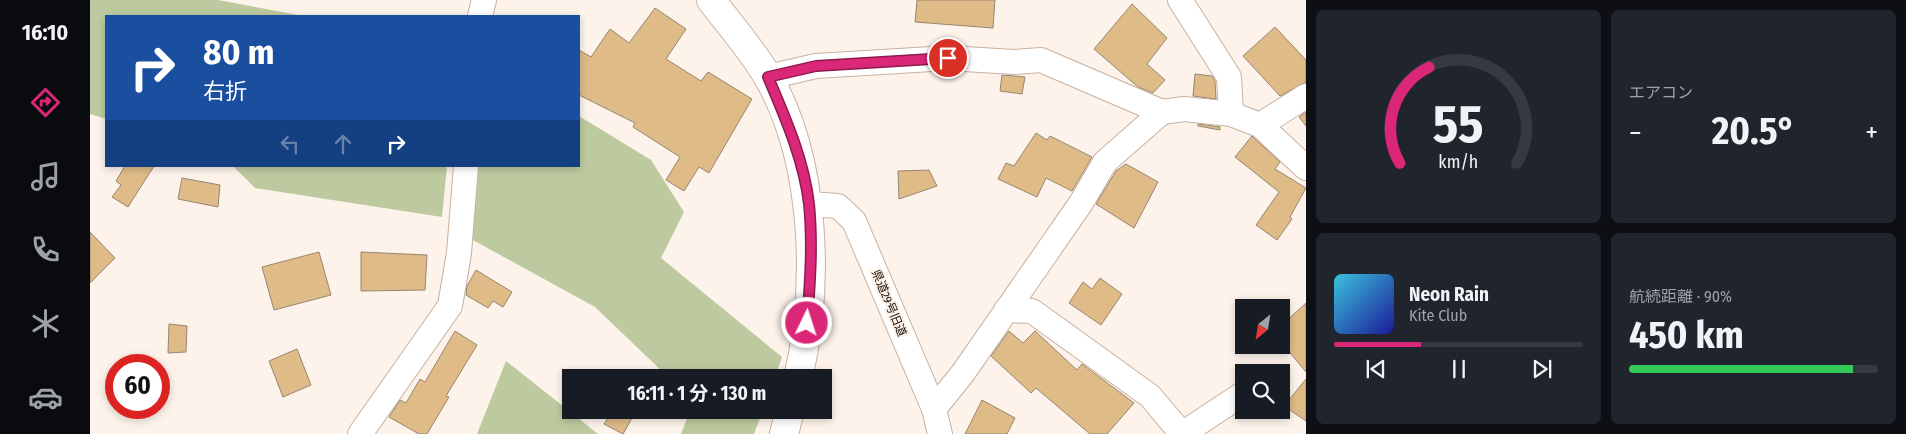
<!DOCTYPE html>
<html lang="ja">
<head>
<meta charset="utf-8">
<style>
  :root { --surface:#171b24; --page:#20242c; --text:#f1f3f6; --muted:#9ea1a6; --line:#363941; --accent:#db2777 }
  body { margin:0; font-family:"Fira Sans Condensed","Noto Sans JP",sans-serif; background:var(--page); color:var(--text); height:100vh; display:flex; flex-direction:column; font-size:19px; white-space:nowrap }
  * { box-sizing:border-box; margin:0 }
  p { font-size:16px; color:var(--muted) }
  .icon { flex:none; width:28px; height:28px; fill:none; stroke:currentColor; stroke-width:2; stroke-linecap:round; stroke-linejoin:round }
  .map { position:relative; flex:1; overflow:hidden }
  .details { display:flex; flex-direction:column; gap:10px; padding:10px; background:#0d0f14; width:600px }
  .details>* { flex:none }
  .guide { position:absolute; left:15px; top:15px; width:475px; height:152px; border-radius:0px; box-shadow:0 2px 8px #0003; background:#1a4fa0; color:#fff; overflow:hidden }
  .needle { width:32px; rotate:210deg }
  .tools { position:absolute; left:1145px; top:299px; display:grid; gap:10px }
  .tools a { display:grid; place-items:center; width:55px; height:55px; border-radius:0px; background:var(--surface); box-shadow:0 2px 8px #0003; font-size:25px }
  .speed { position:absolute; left:15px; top:354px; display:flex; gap:10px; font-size:25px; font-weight:700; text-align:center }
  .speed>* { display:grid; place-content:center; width:65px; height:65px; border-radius:50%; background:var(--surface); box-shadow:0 2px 8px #0003; line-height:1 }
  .speed .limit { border:8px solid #d22; background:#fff; color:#111 }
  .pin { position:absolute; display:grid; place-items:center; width:42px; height:42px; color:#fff; margin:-21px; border:2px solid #fff; border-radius:50%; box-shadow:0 1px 5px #0007 }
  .me { position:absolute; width:55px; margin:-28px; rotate:4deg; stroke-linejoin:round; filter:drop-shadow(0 0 4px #0008) }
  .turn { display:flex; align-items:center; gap:18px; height:105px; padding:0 15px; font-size:22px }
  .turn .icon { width:65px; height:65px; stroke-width:2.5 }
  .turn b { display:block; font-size:35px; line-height:42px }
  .lanes { display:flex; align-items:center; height:48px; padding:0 15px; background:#0003; justify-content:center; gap:25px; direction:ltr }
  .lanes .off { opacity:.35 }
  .big { font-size:38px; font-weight:700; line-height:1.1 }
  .details .widget { flex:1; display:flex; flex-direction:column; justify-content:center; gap:8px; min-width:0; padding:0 18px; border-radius:8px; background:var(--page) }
  .details .dial { align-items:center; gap:0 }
  .dial svg { height:130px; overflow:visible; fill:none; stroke:var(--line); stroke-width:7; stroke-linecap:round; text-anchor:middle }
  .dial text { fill:var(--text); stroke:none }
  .song { display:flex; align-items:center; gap:15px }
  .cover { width:60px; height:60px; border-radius:8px; background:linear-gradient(135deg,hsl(190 70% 55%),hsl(240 70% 35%)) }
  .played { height:5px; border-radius:2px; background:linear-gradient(90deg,var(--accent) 35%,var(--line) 35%) }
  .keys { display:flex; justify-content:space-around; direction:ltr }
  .heat { display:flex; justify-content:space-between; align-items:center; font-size:28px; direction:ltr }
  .charge { height:8px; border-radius:4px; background:linear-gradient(90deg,#34c759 90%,var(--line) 0) }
  .details .tiles { flex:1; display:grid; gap:10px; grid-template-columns:repeat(2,1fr) }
  .trip { position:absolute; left:472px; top:369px; width:270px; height:50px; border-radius:0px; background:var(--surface); box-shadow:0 2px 8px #0003; font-weight:700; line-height:50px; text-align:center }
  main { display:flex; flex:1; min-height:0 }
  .dock { display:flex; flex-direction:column; width:90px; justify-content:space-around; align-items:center; background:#090b0e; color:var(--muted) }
  .dock .icon { width:35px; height:35px }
  .dock .active { color:var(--accent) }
  .dock b { font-size:22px; color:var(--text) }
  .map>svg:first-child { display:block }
</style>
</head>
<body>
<main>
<nav class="dock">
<b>16:10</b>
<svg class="icon active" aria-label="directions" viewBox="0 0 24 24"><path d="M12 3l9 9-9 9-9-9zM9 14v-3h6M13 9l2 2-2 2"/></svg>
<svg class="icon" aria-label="music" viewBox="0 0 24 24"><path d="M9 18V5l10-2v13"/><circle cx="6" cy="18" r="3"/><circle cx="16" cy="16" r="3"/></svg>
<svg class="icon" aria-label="phone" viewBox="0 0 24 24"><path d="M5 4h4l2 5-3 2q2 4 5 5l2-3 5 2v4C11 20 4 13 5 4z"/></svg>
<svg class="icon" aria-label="climate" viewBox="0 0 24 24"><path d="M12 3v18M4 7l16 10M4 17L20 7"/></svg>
<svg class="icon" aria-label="car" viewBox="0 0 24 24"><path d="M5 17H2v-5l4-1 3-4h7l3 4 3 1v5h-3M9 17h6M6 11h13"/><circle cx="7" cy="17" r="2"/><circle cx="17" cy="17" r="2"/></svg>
</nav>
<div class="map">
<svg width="1216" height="434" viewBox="0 0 1216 434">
  <rect width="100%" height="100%" fill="#fdf3eb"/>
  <g fill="#bdca9f">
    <polygon points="0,0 128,0 214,16 16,16 16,119 0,114"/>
    <polygon points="489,116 561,160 594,212 571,258 692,357 685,377 578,377 505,307 381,239 389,166 489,166"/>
    <polygon points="143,166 357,166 352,217 165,188"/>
    <polygon points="416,361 508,434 387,434"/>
    <polygon points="600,410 673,410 664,434 591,434"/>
  </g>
  <g fill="#dfbb88" stroke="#968671">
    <polygon points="827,0 905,0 903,28 825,22"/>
    <polygon points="1042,4 1077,38 1057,64 1075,80 1063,93 1048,87 1004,49"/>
    <polygon points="565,8 596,29 576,59 611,81 618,72 662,99 619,173 609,167 594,191 576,180 590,157 543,127 545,123 489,95 489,50 501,57 520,29 539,43"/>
    <polygon points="1185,27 1216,60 1216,82 1190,96 1153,56"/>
    <polygon points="1105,74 1122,76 1125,81 1126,99 1103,96"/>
    <polygon points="912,75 935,77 932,94 910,91"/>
    <polygon points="1216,112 1216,126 1209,117"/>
    <polygon points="1108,124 1130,127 1130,130 1108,126"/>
    <polygon points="946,133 957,140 960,136 1002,157 982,191 956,178 947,197 908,179 916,163 924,166"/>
    <polygon points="1162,136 1190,162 1185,169 1216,188 1200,217 1202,219 1187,240 1166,225 1189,192 1145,157"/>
    <polygon points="1036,164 1068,182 1044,228 1006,204 1026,171"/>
    <polygon points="35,166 64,166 38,207 22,197 31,185 26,181"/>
    <polygon points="839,170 847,186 809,199 808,171"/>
    <polygon points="92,178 130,185 128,207 88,199"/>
    <polygon points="0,232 25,258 0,283"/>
    <polygon points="229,252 241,295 184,310 172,267"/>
    <polygon points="271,252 337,255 335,290 271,291"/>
    <polygon points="386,270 422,292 413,307 403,301 398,308 376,295 377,286"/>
    <polygon points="1010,278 1032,294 1011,325 979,303 993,282 1002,289"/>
    <polygon points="1216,303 1216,372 1191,342 1191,326"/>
    <polygon points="79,324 97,326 96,352 78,353"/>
    <polygon points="365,331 387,345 356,396 359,397 337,434 329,434 299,417 310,400 316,403 330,379 335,382"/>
    <polygon points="919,331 933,343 945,331 987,370 992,364 1044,403 1017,434 1000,434 946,388 941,393 901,356"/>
    <polygon points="207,349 221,385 193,397 179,361"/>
    <polygon points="1216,379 1216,421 1194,406"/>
    <polygon points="892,400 925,418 917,434 875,434"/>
    <polygon points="523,410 529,410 542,418 533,434 514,424"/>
  </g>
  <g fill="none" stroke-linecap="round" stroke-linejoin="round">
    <g stroke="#c8b19f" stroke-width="26">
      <g id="minor">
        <polyline points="1090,0 1139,77 1141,114"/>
        <polyline points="390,16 394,0"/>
        <polyline points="678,77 726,66 858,58 924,62 951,60 1072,112 1094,109 1141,114 1170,125 1216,168"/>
        <polyline points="1170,125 1216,96"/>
        <polyline points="719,204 748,206 764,221 844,409 850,434"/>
        <polyline points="916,310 942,311 1060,396 1092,434"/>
        <polyline points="844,409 873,373 991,203 1015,162 1072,112"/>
        <polyline points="270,434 360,306 369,253 376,166"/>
        <polyline points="1092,434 1154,393"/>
      </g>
    </g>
    <g stroke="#c8b19f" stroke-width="30">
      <g id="primary">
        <path d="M621,0c19,25 41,50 57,77 48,84 52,208 30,301"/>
        <polyline points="694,434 700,410"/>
      </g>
    </g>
    <use href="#minor" stroke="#fff" stroke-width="24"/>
    <use href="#primary" stroke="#fff" stroke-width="28"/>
  </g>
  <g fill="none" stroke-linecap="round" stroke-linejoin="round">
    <g stroke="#8e194d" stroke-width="12">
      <path id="route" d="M717,323c3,-39 6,-79 2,-119 -5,-44 -24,-87 -41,-127l48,-11 132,-8"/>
    </g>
    <use href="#route" stroke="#db2777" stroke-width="9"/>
  </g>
  <g text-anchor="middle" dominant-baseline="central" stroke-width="4.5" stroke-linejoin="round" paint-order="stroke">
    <g font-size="12" fill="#170f09" stroke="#fdf3eb">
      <text transform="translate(799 303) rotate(67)">県道29号旧道</text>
    </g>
  </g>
</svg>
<div class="tools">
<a><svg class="needle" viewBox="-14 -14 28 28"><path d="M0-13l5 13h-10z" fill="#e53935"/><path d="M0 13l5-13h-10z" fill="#9ea1a6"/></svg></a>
<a><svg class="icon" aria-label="search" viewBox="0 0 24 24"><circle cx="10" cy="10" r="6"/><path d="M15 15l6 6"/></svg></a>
</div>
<div class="speed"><div class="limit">60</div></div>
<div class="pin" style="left:858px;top:58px;background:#d93025"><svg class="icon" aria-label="arrive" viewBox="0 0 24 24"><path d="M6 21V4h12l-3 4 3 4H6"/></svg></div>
<svg class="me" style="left:717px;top:323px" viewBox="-20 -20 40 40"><circle r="17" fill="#db2777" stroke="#fff" stroke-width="3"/><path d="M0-11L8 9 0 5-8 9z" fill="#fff"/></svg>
<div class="trip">16:11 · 1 分 · 130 m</div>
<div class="guide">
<div class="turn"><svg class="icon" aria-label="right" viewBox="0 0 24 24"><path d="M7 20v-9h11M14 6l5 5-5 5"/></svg><div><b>80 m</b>右折</div></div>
<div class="lanes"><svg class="icon off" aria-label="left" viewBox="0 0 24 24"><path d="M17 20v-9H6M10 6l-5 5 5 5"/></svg><svg class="icon off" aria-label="ahead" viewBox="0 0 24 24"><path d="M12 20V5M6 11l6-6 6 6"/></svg><svg class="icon" aria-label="right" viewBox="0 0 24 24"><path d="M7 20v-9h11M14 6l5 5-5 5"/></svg></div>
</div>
</div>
<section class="details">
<div class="tiles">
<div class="widget dial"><svg viewBox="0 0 100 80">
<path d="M14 69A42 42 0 1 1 86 69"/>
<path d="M14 69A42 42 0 0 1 32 10" stroke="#db2777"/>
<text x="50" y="56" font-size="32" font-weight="700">55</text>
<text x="50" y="72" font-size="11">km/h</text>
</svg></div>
<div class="widget"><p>エアコン</p>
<div class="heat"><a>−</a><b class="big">20.5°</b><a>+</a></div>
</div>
<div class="widget">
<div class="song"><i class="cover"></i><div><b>Neon Rain</b><p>Kite Club</p></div></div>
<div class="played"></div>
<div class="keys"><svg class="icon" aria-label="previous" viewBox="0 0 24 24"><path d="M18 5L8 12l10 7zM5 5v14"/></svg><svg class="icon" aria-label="pause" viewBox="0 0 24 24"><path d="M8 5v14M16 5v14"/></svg><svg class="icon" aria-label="next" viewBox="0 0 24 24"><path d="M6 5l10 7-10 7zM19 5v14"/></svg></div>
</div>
<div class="widget"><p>航続距離 · 90%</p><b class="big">450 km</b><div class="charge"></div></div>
</div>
</section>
</main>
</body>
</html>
